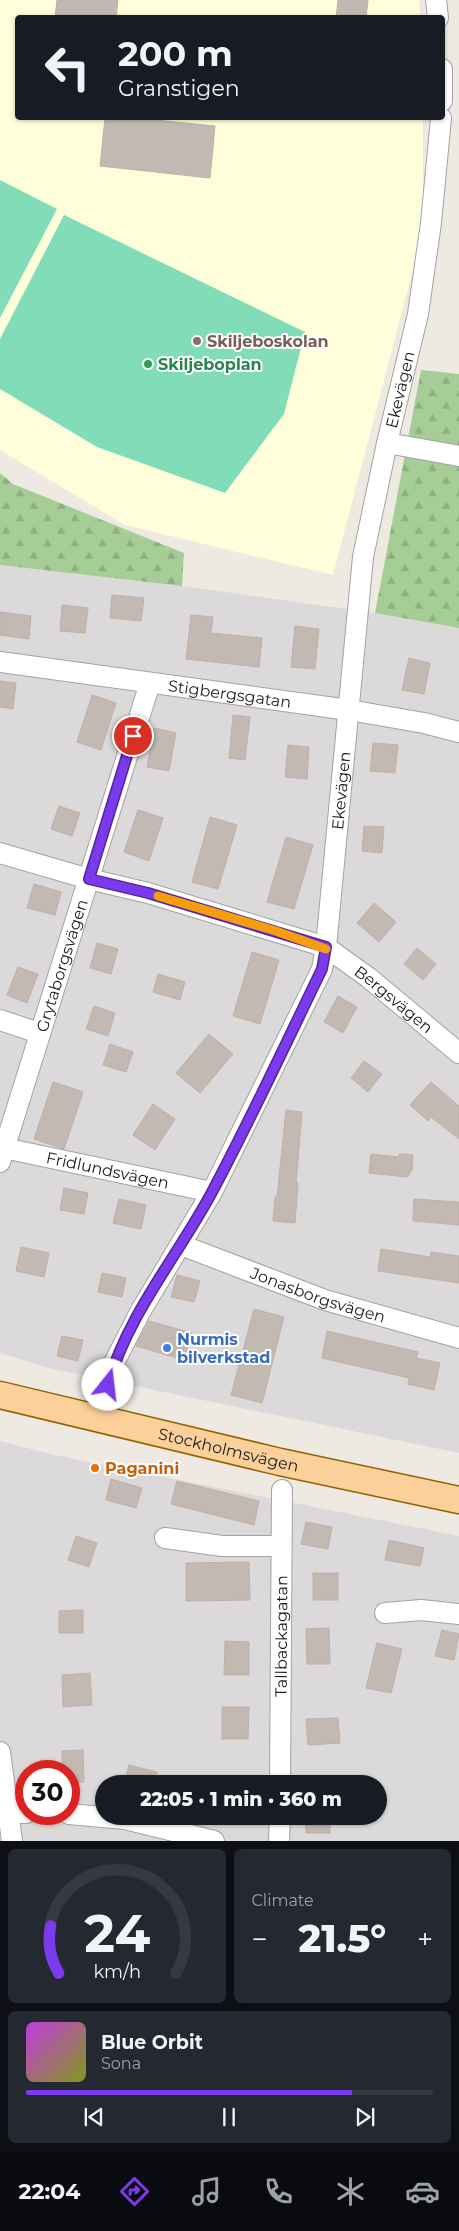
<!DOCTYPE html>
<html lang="en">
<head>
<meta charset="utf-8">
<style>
  :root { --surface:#171b24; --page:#242831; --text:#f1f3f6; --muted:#9ea1a6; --line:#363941; --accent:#7c3aed }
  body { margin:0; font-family:Montserrat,sans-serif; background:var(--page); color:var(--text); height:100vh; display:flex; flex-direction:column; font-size:19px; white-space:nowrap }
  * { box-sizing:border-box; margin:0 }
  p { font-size:16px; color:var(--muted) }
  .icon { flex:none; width:28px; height:28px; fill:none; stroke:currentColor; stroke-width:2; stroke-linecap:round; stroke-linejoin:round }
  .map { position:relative; height:1841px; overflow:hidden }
  .sheet { display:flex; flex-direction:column; gap:8px; padding:8px; background:#0d0f14; flex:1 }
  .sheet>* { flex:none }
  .top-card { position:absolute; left:15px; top:15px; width:430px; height:105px; border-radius:5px; box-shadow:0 1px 4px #0004; background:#171b24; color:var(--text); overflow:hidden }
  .speed { position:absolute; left:15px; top:1760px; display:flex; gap:10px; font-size:25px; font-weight:700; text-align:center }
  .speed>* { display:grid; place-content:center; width:65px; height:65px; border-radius:50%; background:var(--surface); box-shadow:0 1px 4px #0004; line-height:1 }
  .speed .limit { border:8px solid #d22; background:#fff; color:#111 }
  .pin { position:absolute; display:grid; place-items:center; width:42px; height:42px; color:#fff; margin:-21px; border:2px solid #fff; border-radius:50%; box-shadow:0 1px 5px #0007 }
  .me { position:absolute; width:55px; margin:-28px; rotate:16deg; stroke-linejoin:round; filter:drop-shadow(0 0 4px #0008) }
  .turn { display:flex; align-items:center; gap:18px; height:105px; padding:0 20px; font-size:22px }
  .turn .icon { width:65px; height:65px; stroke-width:2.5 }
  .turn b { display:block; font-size:35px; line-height:42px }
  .big { font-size:38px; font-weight:800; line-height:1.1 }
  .sheet .widget { flex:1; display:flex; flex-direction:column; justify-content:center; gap:8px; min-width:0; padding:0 18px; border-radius:8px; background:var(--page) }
  .sheet .dial { align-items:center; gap:0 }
  .dial svg { height:130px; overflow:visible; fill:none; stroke:var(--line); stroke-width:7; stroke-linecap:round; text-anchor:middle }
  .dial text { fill:var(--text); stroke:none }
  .song { display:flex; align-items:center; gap:15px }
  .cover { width:60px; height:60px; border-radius:8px; background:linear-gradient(135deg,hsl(290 70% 55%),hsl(70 70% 35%)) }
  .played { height:5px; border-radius:2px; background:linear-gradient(90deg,var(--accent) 80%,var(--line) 80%) }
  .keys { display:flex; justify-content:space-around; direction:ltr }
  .heat { display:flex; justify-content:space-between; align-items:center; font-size:28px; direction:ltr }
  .sheet .tiles { flex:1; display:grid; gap:8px; grid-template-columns:1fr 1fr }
  .widget:last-child { grid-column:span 2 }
  .trip { position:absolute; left:95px; top:1775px; width:292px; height:50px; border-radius:25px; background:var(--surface); box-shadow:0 1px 4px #0004; font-weight:800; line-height:50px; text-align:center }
  .tab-bar { display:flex; height:80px; justify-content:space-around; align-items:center; background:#090b0e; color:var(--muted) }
  .tab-bar .icon { width:35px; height:35px }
  .tab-bar .current { color:var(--accent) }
  .tab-bar b { font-size:22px; color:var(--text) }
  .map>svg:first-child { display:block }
</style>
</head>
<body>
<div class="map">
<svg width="459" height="1841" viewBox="0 0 459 1841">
  <defs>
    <pattern id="forest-firs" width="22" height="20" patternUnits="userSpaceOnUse" patternTransform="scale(1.25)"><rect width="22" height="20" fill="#a7cd97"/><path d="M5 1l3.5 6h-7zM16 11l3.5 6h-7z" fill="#8faf82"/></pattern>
  </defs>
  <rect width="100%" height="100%" fill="#eeeae2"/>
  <g fill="#dbd9d9" fill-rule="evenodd">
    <polygon points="0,565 182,586 375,613 459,628 459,1453 53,1369 0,1353"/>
    <path d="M0,1441l54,14 405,81v305h-459zM26,1771h43v43h-43zM104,1784h275v32h-275z"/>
  </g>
  <polygon fill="#fffeda" points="0,0 419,0 420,17 18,18 18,118 423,118 423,231 333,575 125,525 0,450"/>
  <g fill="url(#forest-firs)">
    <polygon points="421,370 459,374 459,628 375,613"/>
    <polygon points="0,473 13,484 184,553 182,586 0,565"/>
  </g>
  <g fill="#80ddb8">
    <polygon points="0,180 57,209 0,318"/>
    <polygon points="64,215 305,332 284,414 225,493 97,447 0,389 0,339"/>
  </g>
  <g fill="#c2b9b2" stroke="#bfb0a5">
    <polygon points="57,0 118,0 116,18 55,18"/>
    <polygon points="338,0 368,0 366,18 336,18"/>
    <polygon points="105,118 135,118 215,126 210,178 100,166"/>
    <polygon points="112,595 144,598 141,621 110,618"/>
    <polygon points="62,605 88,608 85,633 60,631"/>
    <polygon points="0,612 31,616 29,639 0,635"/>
    <polygon points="191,615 213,617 211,633 262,638 259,667 186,659"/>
    <polygon points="295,626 319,629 315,669 291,667"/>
    <polygon points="409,658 430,663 424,694 402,690"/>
    <polygon points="0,681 16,683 13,709 0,707"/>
    <polygon points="92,695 116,703 101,750 77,742"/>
    <polygon points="233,715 250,717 245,760 229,758"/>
    <polygon points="154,728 176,733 169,771 147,767"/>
    <polygon points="373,743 398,745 395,773 370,771"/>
    <polygon points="288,745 309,747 307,779 285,777"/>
    <polygon points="59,806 80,813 72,836 51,829"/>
    <polygon points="138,810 163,818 149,861 124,852"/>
    <polygon points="210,817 237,825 218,889 192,882"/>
    <polygon points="364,826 384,827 382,853 362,851"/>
    <polygon points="286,837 313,845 294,909 267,902"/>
    <polygon points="34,884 61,892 55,915 27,908"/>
    <polygon points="374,903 396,922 379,942 357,923"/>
    <polygon points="97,943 118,949 111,974 90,968"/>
    <polygon points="417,948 436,964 423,980 404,964"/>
    <polygon points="252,952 279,960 260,1024 233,1016"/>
    <polygon points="18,967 38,974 27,1003 7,995"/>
    <polygon points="158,974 185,982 180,1000 153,992"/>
    <polygon points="338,996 357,1007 343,1033 324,1022"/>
    <polygon points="94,1006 115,1013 108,1036 86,1029"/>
    <polygon points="209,1034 233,1054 200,1093 176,1073"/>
    <polygon points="110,1044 133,1052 126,1072 103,1065"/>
    <polygon points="364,1061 382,1074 368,1092 351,1078"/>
    <polygon points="53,1082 83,1092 64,1149 34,1139"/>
    <polygon points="431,1082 459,1106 459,1139 431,1117 428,1121 410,1105"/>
    <polygon points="153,1104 175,1119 155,1150 133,1135"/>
    <polygon points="286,1110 302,1112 296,1183 298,1183 295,1223 273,1221 275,1197 277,1197"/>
    <polygon points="371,1154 399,1157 399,1154 413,1155 412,1170 407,1177 369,1173"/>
    <polygon points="64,1188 88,1193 84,1214 60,1210"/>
    <polygon points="119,1199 146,1205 141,1229 113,1223"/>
    <polygon points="414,1199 459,1202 459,1225 413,1221"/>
    <polygon points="21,1247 49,1253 44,1277 16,1271"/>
    <polygon points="381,1249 430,1257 431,1252 459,1256 459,1283 378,1271"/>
    <polygon points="102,1273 126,1278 122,1297 98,1292"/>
    <polygon points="177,1275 200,1281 194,1302 171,1297"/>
    <polygon points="254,1309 284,1317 262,1403 231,1395"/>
    <polygon points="149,1321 192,1333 184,1360 136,1346"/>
    <polygon points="327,1331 418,1352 416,1358 440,1363 434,1390 408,1384 409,1378 322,1358"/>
    <polygon points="62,1336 83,1340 78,1361 57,1356"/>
    <polygon points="111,1479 142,1488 136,1508 106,1500"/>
    <polygon points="177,1481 259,1501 254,1525 171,1504"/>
    <polygon points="306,1522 332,1527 328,1549 301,1544"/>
    <polygon points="76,1536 97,1543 89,1567 68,1560"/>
    <polygon points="389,1540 424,1548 420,1566 385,1560"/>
    <polygon points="249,1562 250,1600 186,1601 186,1563"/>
    <rect x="313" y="1573" width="25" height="27"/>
    <polygon points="83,1610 83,1633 59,1633 59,1611"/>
    <polygon points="329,1628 330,1664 307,1664 306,1629"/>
    <polygon points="442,1630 459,1634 454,1660 435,1656"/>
    <polygon points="225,1641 249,1642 249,1675 224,1675"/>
    <polygon points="377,1643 402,1649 391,1693 366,1688"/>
    <polygon points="90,1673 92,1705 63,1707 62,1675"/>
    <polygon points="222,1707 249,1707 248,1739 222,1739"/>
    <polygon points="338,1718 340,1743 308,1745 306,1719"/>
    <polygon points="83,1750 84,1782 69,1783 69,1771 62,1771 62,1751"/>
    <polygon points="129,1765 157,1772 154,1784 124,1784"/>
    <rect x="306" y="1816" width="24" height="17"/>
  </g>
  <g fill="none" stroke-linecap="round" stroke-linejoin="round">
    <g stroke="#a3a3a3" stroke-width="22">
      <g id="minor">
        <polyline points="436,0 438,18"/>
        <polyline points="442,69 442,101"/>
        <polyline points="387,443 459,456"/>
        <path id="s1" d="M0,662l349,48 75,13 35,9"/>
        <path id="s2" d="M0,853l89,26 59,14 178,54 43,31 90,75"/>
        <polyline points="0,1020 39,1033"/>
        <path id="s3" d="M4,1148l208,44"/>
        <path id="s4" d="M0,1162l150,-479"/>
        <path id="s5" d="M181,1245l144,55 134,38"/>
        <path id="s6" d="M97,1417l17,-54 26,-51 72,-120 110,-223 4,-22 37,-390 24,-114 31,-129 13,-91 10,-105"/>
        <polyline points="165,1538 222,1546 281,1546"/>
        <polyline points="385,1613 421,1610 459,1614"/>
        <polyline points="0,1752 12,1841"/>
        <path id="s7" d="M280,1784l2,-294"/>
        <polyline points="0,1813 26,1813"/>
        <polyline points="69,1814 125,1819 214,1841"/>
        <polyline points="279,1841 280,1816"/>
      </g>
    </g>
    <g stroke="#946101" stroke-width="29">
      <g id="major">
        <path id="s8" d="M0,1395l280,67 179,38"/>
      </g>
    </g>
    <use href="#minor" stroke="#fff" stroke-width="20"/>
    <use href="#major" stroke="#fbd09a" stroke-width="26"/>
  </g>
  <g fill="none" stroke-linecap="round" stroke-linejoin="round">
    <g stroke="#51269a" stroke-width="12">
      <path id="route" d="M108,1385c19,-70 70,-129 104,-193 39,-73 74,-149 110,-223l4,-22 -178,-54 -59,-14 44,-143"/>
    </g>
    <use href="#route" stroke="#7c3aed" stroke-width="9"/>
    <polyline stroke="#f59e0b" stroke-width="9" points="158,896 276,931 326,949"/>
  </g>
  <circle fill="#8d6e63" stroke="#fff" stroke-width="2" cx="197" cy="341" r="5"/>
  <circle fill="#2e9e5b" stroke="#fff" stroke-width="2" cx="148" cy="364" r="5"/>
  <circle fill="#3f7fe0" stroke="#fff" stroke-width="2" cx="167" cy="1348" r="5"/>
  <circle fill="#e8710a" stroke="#fff" stroke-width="2" cx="95" cy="1468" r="5"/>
  <g text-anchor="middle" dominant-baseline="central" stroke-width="4" stroke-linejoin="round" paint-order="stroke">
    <g font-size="16" font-weight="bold" fill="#785e54" stroke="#fff" text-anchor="start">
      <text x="207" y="341">Skiljeboskolan</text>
    </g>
    <g font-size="16" font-weight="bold" fill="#27864d" stroke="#fff" text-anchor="start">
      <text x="158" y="364">Skiljeboplan</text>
    </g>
    <g font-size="16" fill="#1c1c1c" stroke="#fff">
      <text stroke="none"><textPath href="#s6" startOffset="1088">Ekevägen</textPath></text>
      <text stroke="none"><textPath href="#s1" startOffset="232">Stigbergsgatan</textPath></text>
      <text stroke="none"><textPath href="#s6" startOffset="682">Ekevägen</textPath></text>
      <text stroke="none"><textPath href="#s4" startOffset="206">Grytaborgsvägen</textPath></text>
      <text stroke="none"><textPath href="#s2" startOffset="425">Bergsvägen</textPath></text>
      <text stroke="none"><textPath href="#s3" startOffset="106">Fridlundsvägen</textPath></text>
      <text stroke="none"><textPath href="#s5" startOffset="146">Jonasborgsvägen</textPath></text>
      <text stroke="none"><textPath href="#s8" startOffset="235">Stockholmsvägen</textPath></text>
      <text stroke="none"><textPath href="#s7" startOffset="148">Tallbackagatan</textPath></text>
    </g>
    <g font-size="16" font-weight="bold" fill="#366cbe" stroke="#fff" text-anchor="start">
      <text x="177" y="1339">Nurmis<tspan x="177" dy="18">bilverkstad</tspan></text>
    </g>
    <g font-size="16" font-weight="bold" fill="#c56008" stroke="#fff" text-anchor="start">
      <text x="105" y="1468">Paganini</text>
    </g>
  </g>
</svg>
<div class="speed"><div class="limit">30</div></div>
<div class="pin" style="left:133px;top:736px;background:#d93025"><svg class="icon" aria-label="arrive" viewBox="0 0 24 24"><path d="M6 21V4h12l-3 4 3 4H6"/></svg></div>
<svg class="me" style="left:108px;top:1385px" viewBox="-20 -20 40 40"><circle r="19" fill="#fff"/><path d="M0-13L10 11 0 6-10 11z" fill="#7c3aed"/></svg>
<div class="trip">22:05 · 1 min · 360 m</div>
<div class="top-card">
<div class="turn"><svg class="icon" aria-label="left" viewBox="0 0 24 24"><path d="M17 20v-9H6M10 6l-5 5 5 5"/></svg><div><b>200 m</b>Granstigen</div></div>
</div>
</div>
<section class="sheet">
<div class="tiles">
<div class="widget dial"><svg viewBox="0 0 100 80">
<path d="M14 69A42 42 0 1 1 86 69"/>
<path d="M14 69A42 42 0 0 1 9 40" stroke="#7c3aed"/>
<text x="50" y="56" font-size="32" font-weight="700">24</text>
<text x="50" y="72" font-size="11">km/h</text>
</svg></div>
<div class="widget"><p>Climate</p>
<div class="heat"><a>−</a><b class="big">21.5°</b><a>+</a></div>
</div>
<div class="widget">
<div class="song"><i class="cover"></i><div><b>Blue Orbit</b><p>Sona</p></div></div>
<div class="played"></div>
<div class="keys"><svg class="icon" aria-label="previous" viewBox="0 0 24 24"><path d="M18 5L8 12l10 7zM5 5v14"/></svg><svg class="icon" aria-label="pause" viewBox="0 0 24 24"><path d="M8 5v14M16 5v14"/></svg><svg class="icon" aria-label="next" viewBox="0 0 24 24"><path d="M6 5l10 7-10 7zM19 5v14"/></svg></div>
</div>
</div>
</section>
<nav class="tab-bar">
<b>22:04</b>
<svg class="icon current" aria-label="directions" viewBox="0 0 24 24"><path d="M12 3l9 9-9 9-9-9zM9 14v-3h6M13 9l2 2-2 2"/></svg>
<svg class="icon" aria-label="music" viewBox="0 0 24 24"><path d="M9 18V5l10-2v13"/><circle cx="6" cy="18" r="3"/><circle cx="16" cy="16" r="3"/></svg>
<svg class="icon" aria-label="phone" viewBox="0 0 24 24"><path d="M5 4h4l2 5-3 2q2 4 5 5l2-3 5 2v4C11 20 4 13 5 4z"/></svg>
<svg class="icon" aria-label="climate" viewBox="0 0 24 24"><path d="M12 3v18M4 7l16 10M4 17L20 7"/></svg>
<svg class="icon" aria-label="car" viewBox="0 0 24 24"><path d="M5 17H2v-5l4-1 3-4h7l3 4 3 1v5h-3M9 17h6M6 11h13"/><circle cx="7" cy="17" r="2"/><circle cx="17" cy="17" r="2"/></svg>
</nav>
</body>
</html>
